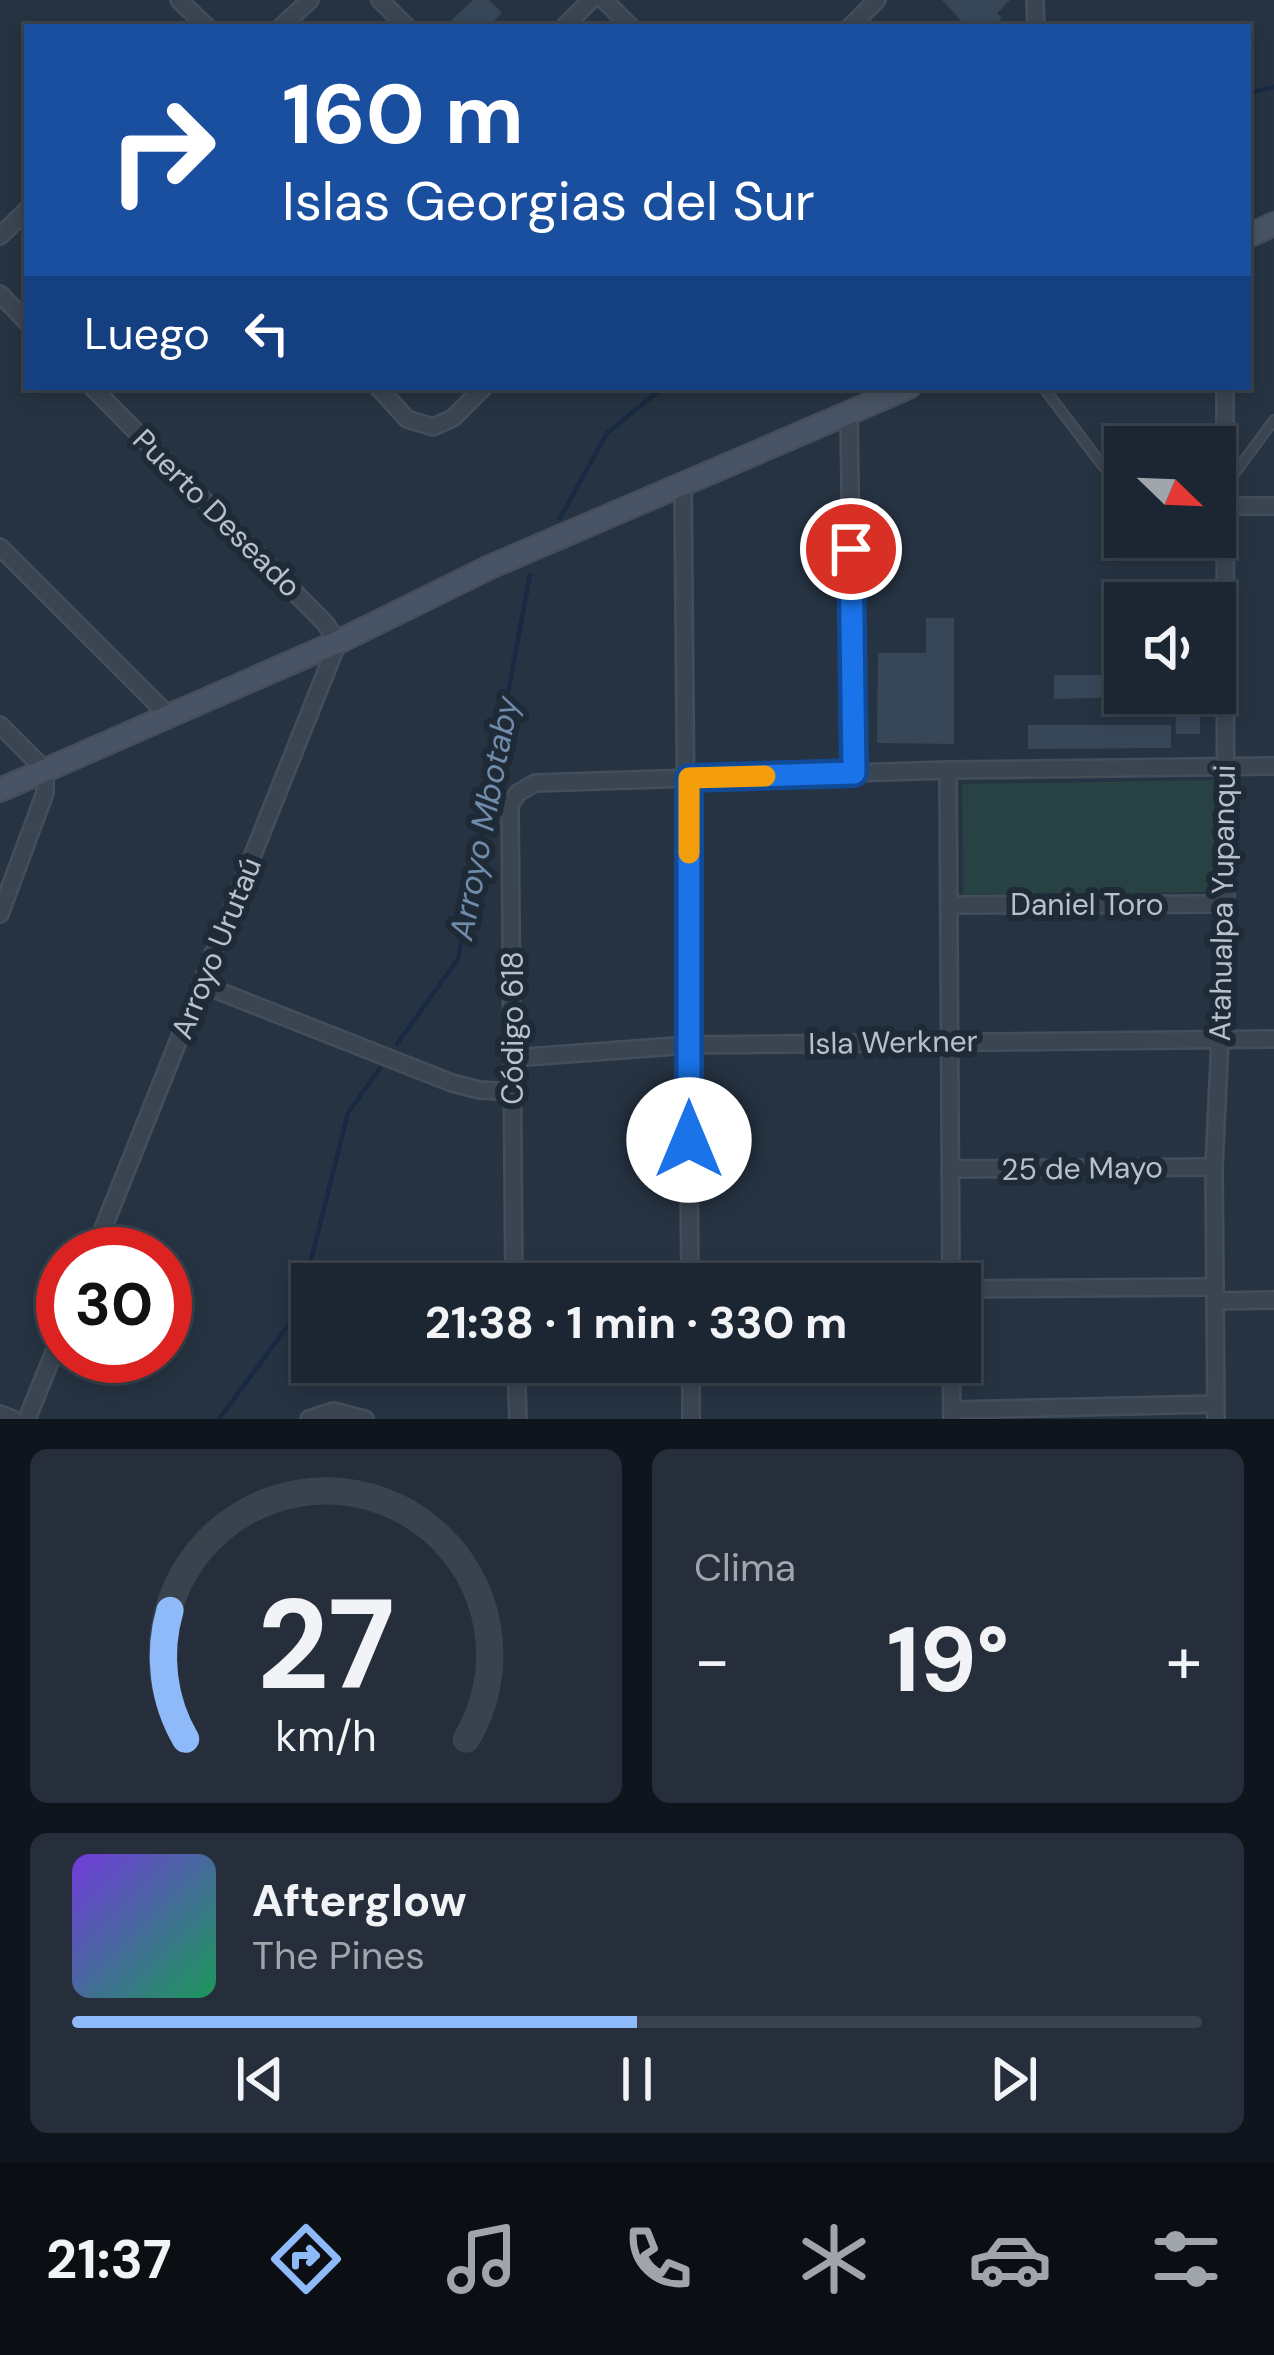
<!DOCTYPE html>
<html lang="es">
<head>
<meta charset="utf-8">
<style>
  :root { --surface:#1c2632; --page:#252e3a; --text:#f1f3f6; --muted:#a0a5ac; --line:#3a434d; --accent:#8fbafa }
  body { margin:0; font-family:"DM Sans",sans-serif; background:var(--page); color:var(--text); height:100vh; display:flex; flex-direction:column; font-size:45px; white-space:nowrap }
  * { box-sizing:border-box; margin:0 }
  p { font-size:39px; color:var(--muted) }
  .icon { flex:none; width:66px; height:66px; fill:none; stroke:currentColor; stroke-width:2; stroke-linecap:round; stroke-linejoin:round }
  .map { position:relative; height:1419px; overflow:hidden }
  .details { display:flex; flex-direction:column; gap:30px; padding:30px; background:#0f151c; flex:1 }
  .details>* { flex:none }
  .hud { position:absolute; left:24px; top:24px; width:1227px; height:366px; border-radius:0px; box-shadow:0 6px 18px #0003,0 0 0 3px var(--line); background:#1a4fa0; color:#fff; overflow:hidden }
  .needle { width:78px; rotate:113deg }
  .tools { position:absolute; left:1104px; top:426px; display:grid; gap:24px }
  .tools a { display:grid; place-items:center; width:132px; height:132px; border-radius:0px; background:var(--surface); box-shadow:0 6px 18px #0003,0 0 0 3px var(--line); font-size:60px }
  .speed { position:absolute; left:36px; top:1227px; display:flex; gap:24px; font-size:60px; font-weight:700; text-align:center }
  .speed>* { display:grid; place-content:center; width:156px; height:156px; border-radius:50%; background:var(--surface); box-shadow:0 6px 18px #0003,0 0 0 3px var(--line); line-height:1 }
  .speed .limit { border:18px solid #d22; background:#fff; color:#111 }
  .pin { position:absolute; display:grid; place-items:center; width:102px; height:102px; color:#fff; margin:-51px; border:6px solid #fff; border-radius:50%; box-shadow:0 3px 12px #0007 }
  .me { position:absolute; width:132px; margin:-66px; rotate:0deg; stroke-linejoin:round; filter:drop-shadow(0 0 9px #0008) }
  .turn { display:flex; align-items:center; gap:42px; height:252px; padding:0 60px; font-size:54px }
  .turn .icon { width:156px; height:156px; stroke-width:2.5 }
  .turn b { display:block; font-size:84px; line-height:102px }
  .then { display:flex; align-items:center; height:114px; padding:0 60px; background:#0003; gap:24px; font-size:45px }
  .big { font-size:90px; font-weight:700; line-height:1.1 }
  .details .widget { flex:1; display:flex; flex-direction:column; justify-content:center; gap:18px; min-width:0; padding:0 42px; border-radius:18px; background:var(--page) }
  .details .dial { align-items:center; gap:0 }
  .dial svg { height:312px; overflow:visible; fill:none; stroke:var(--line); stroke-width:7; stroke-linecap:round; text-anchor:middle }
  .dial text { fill:var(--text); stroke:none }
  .song { display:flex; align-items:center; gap:36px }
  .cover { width:144px; height:144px; border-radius:18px; background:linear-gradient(135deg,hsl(260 70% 55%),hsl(150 70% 35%)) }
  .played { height:12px; border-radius:6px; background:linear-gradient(90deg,var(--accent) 50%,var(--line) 50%) }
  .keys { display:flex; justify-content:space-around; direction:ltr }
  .heat { display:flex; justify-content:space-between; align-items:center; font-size:66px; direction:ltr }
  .details .tiles { flex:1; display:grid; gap:30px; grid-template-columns:1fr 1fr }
  .widget:last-child { grid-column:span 2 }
  .trip { position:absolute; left:291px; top:1263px; width:690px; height:120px; border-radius:0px; background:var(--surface); box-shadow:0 6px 18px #0003,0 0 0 3px var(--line); font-weight:700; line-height:120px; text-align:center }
  .tabs { display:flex; height:192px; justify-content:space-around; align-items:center; background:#0b0f14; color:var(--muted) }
  .tabs .icon { width:84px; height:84px }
  .tabs .on { color:var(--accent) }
  .tabs b { font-size:54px; color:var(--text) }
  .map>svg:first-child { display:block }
</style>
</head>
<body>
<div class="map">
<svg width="1274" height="1419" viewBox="0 0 1274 1419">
  <rect width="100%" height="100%" fill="#263342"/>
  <polygon fill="#284143" points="1215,780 1216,892 963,896 962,784"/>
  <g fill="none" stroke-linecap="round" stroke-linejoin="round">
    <g stroke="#182a41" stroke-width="4.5">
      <polyline points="1248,93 1274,87"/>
      <polyline points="560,518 607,433 664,387"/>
      <polyline points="397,1044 458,959 530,575"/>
      <polyline points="219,1419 298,1312 348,1113 380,1068"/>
    </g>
  </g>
  <g fill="#384758">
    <polygon points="473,0 489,0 502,13 488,27 444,27"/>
    <polygon points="942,0 1010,0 997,13 1002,18 992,27 967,27"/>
    <rect x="1144" y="584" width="64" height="19"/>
    <polygon points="926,618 954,618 954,744 877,743 878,653 926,653"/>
    <polygon points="1054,675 1125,675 1125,697 1054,699"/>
    <polygon points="1175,693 1200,693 1200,734 1176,734"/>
    <polygon points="1028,725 1171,725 1171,748 1028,749"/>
  </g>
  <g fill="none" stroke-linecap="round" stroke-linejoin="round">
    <g stroke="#444e5b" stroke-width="12">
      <g id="lane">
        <polyline points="1043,387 1125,495"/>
        <polyline points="1229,481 1274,420"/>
      </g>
    </g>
    <g stroke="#444e5b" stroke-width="20">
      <g id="street">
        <polyline points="179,0 207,27"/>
        <polyline points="380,0 407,27"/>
        <polyline points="604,0 631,27"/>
        <polyline points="1035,0 1036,27"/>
        <polyline points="281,27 310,0"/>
        <polyline points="564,27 591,0"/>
        <polyline points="850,27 877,0"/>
        <polyline points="0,236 27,210"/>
        <polyline points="0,294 27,322"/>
        <polyline points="92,387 325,623 338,642 93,1254"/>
        <polyline points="378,387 407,419 433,427 453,418 484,387"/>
        <polyline points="849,414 854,773"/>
        <polyline points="683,488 690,1284"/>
        <polyline points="1224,506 1274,506"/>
        <polyline points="0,547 168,715"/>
        <polyline points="0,725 45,770 45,793 0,914"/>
        <polyline points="948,770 951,1284"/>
        <polyline points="949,905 1226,904"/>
        <polyline points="201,984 452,1083 479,1090 513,1092"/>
        <polyline points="513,1058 689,1045 1274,1039"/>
        <polyline points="950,1169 1214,1167"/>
        <polyline points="514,1284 510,805 518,793 535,783 948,770 1274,766"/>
        <polyline points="960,1289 1215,1287"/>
        <polyline points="1215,1301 1274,1300"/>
        <polyline points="516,1362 518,1419"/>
        <polyline points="691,1362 691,1419"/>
        <polyline points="951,1362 952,1419"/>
        <polyline points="952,1410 1216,1404"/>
        <polyline points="0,1414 13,1419"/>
        <polyline points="27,1419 63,1330"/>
        <polyline points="309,1419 333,1411 365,1419"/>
        <polyline points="1216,1419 1214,1167 1220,1040 1226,1023 1225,387"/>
      </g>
    </g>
    <g stroke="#444e5b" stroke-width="26">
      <g id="secondary">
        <polyline points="1248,236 1274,224"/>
        <polyline points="0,790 338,642 490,567 909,387"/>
      </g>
    </g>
    <use href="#lane" stroke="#3b4552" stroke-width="8"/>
    <use href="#street" stroke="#3b4552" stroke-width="15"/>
    <use href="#secondary" stroke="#485465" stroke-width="21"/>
  </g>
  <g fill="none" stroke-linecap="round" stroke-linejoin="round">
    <g stroke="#114b97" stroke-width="30">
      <polyline id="route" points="689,1140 689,778 854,773 851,549"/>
    </g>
    <use href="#route" stroke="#1a73e8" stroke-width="21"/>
    <polyline stroke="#f59e0b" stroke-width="21" points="689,853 689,778 765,776"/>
  </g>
  <g text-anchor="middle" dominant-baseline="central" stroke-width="12" stroke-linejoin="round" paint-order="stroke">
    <g font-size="30" fill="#b8c0cc" stroke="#1f2a37">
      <text transform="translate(217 513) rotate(45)">Puerto Deseado</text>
      <text transform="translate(1222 903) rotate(-89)">Atahualpa Yupanqui</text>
      <text x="1087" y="904">Daniel Toro</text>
      <text transform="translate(216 948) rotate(-68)">Arroyo Urutaú</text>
      <text transform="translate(512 1028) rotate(-90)">Código 618</text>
      <text transform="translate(893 1042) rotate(-1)">Isla Werkner</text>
      <text transform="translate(1082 1168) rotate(-1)">25 de Mayo</text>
    </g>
    <g font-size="33" font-style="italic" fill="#718bab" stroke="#1f2a37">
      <text transform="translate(484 818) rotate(-79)">Arroyo Mbotaby</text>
    </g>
  </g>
</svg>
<div class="tools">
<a><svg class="needle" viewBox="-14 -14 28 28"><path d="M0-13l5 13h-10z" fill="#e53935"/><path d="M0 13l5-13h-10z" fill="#a0a5ac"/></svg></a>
<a><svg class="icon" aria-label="sound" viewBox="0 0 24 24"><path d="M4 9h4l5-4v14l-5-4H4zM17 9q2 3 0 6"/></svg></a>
</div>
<div class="speed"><div class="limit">30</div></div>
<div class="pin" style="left:851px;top:549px;background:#d93025"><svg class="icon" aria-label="arrive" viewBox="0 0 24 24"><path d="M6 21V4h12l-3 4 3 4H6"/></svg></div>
<svg class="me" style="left:689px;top:1140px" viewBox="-20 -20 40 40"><circle r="19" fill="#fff"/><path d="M0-13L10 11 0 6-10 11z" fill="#1a73e8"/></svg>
<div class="trip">21:38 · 1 min · 330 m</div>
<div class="hud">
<div class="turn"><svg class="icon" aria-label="right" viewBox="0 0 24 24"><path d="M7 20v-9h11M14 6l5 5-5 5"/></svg><div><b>160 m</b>Islas Georgias del Sur</div></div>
<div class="then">Luego<svg class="icon" aria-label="left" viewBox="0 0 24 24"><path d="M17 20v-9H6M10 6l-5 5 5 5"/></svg></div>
</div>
</div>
<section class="details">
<div class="tiles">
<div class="widget dial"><svg viewBox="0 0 100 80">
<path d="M14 69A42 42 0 1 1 86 69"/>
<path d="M14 69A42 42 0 0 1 10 36" stroke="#8fbafa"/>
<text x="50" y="56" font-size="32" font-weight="700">27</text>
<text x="50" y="72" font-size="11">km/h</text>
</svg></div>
<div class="widget"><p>Clima</p>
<div class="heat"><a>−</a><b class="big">19°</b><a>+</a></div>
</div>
<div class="widget">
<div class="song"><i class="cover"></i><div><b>Afterglow</b><p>The Pines</p></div></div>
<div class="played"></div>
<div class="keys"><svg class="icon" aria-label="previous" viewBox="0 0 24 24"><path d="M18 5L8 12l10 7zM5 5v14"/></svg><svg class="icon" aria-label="pause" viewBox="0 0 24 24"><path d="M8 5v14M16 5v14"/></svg><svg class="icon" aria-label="next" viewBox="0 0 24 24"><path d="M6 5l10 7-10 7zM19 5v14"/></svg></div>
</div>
</div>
</section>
<nav class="tabs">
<b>21:37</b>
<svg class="icon on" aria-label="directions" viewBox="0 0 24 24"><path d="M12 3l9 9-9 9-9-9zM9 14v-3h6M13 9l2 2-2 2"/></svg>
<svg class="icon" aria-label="music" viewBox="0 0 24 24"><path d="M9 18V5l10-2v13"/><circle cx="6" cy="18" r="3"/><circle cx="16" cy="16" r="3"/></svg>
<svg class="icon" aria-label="phone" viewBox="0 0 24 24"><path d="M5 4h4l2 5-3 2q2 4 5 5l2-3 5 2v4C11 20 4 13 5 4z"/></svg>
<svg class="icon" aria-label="climate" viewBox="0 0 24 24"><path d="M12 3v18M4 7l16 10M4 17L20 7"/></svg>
<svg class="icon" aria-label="car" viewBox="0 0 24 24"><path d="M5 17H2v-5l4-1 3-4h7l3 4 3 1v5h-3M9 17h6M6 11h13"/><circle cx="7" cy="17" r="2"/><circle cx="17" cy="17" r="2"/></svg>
<svg class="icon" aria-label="filters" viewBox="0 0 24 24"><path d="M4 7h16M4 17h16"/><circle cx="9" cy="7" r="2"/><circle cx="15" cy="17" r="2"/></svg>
</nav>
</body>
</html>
